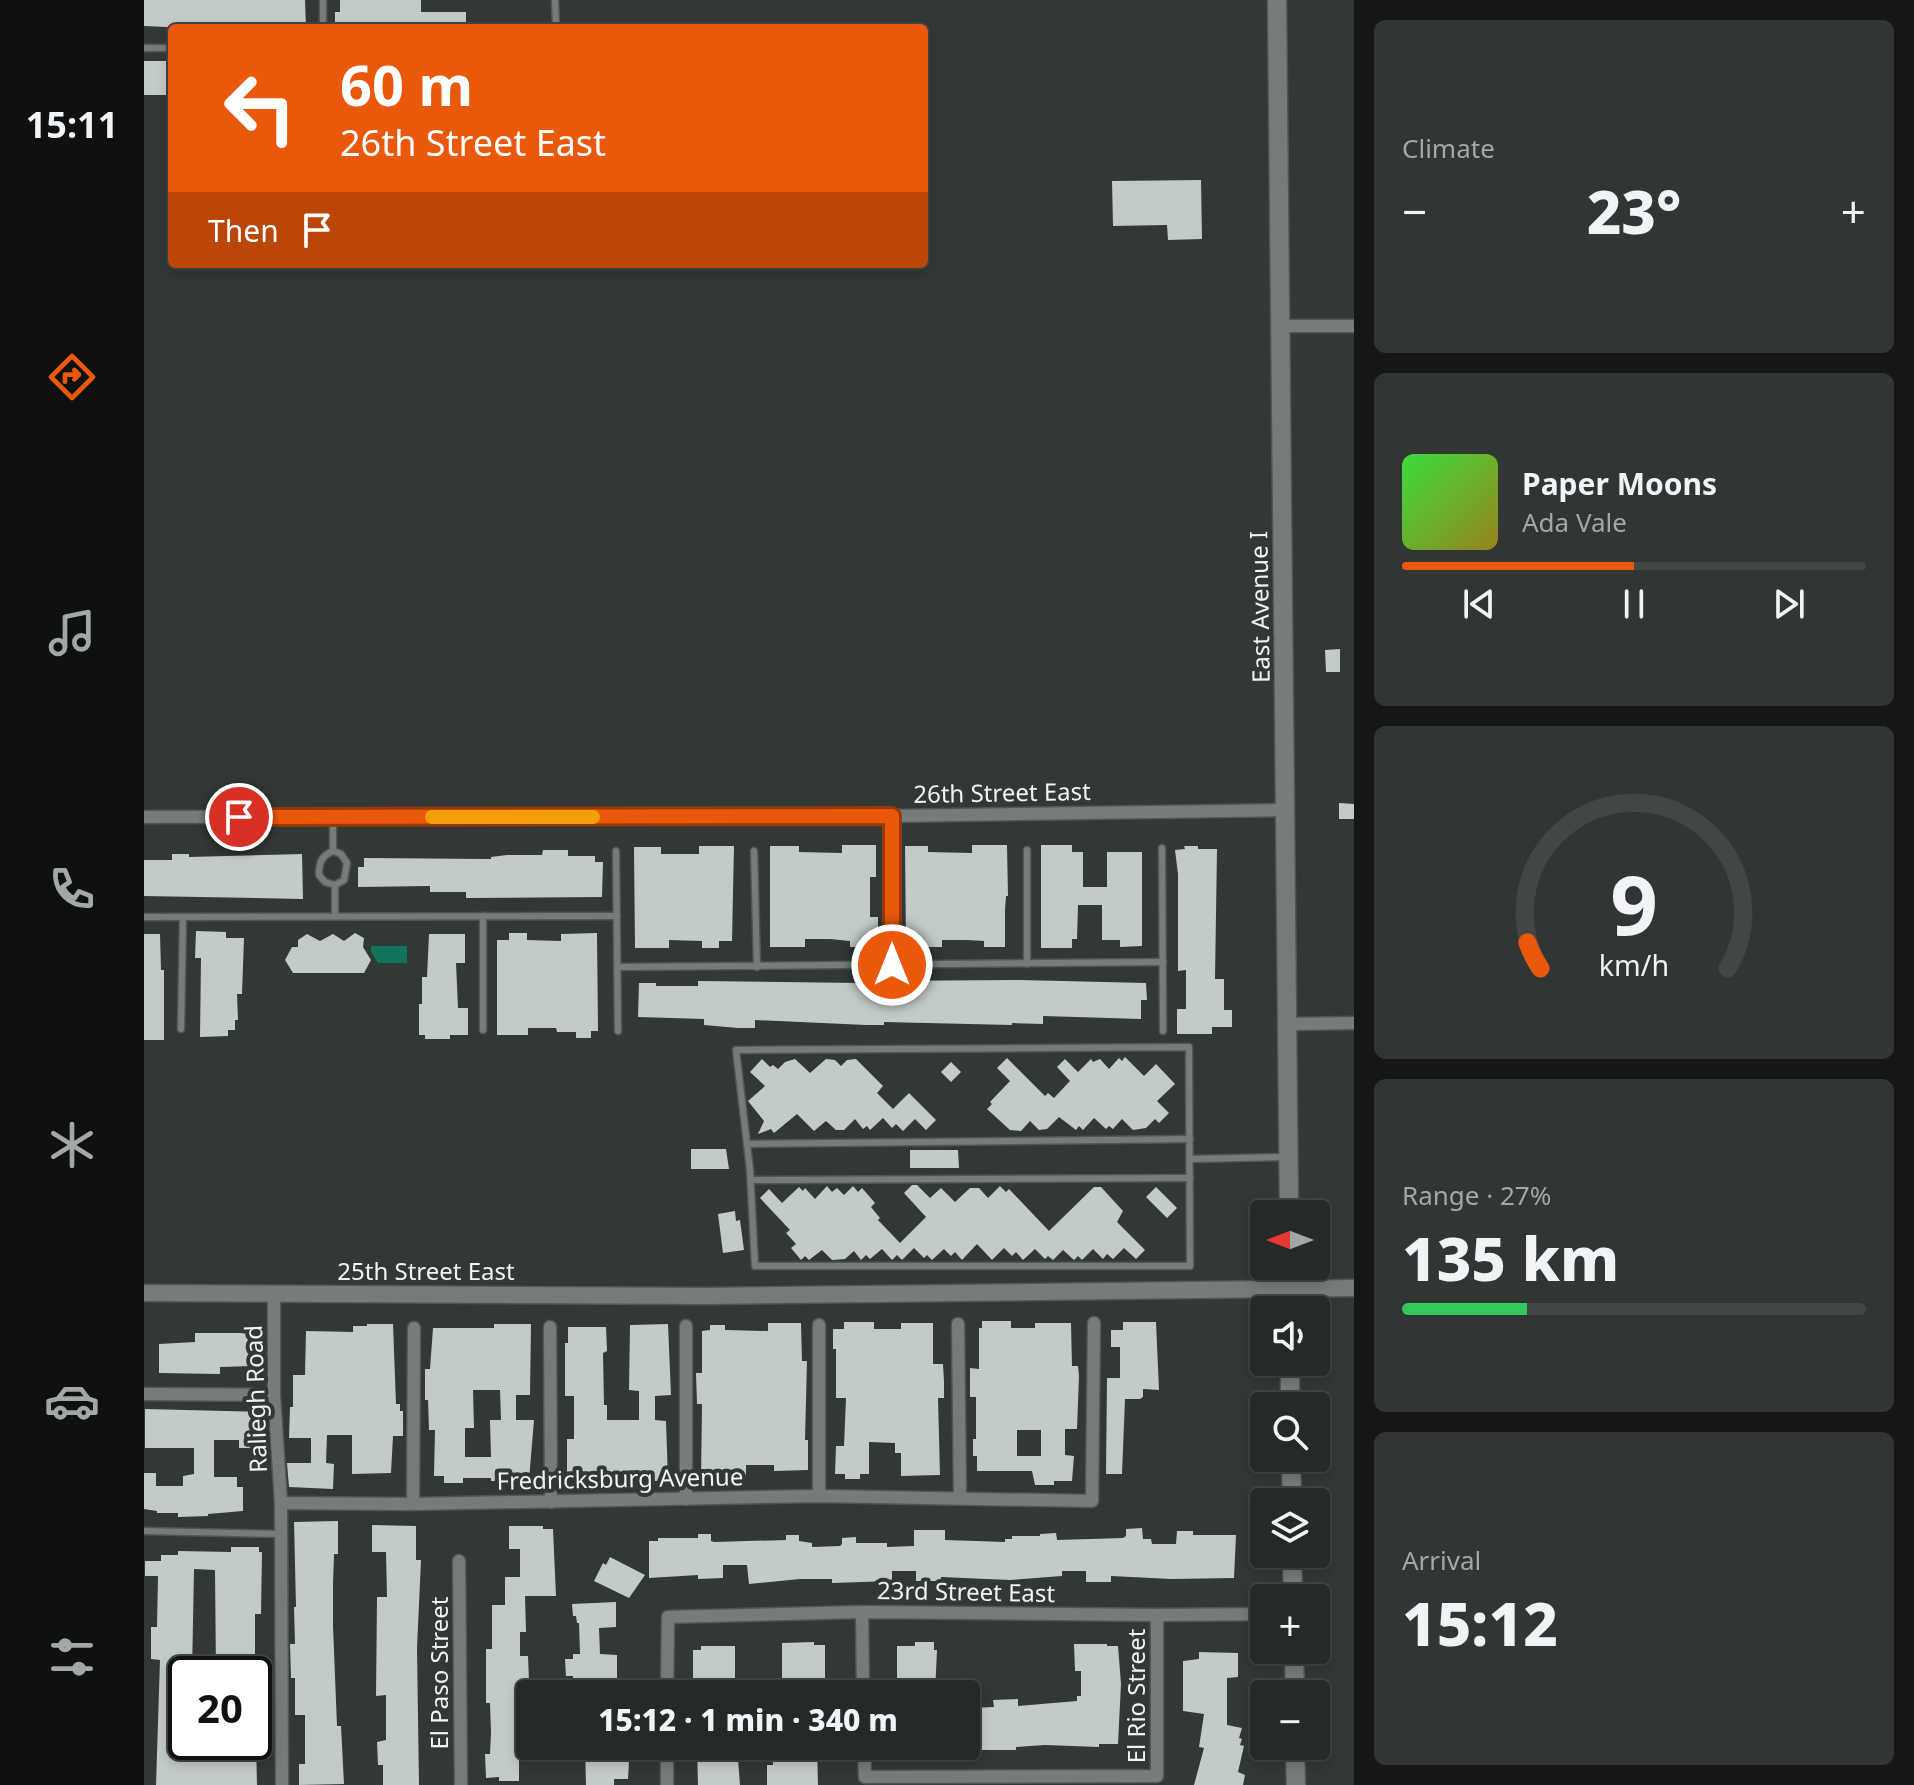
<!DOCTYPE html>
<html lang="en">
<head>
<meta charset="utf-8">
<style>
  :root { --surface:#252a28; --page:#313634; --text:#f1f3f6; --muted:#a3a7a8; --line:#424645; --accent:#ea580c }
  body { margin:0; font-family:"Noto Sans",sans-serif; background:var(--page); color:var(--text); height:100vh; display:flex; flex-direction:column; font-size:30px; white-space:nowrap }
  * { box-sizing:border-box; margin:0 }
  p { font-size:26px; color:var(--muted) }
  .icon { flex:none; width:44px; height:44px; fill:none; stroke:currentColor; stroke-width:2; stroke-linecap:round; stroke-linejoin:round }
  .map { position:relative; flex:1; overflow:hidden }
  .sheet { display:flex; flex-direction:column; gap:20px; padding:20px; background:#141716; width:560px }
  .sheet>* { flex:none }
  .hud { position:absolute; left:24px; top:24px; width:760px; height:244px; border-radius:8px; box-shadow:0 4px 12px #0003,0 0 0 2px var(--line); background:#ea580c; color:#fff; overflow:hidden }
  .needle { width:52px; rotate:270deg }
  .tools { position:absolute; left:1106px; top:1200px; display:grid; gap:16px }
  .tools a { display:grid; place-items:center; width:80px; height:80px; border-radius:8px; background:var(--surface); box-shadow:0 4px 12px #0003,0 0 0 2px var(--line); font-size:40px }
  .speed { position:absolute; left:24px; top:1656px; display:flex; gap:16px; font-size:40px; font-weight:700; text-align:center }
  .speed>* { display:grid; place-content:center; width:104px; height:104px; border-radius:50%; background:var(--surface); box-shadow:0 4px 12px #0003,0 0 0 2px var(--line); line-height:1 }
  .speed .limit { border:4px solid #111; border-radius:12px; background:#fff; color:#111 }
  .pin { position:absolute; display:grid; place-items:center; width:68px; height:68px; color:#fff; margin:-34px; border:4px solid #fff; border-radius:50%; box-shadow:0 2px 8px #0007 }
  .me { position:absolute; width:88px; margin:-44px; rotate:0deg; stroke-linejoin:round; filter:drop-shadow(0 0 6px #0008) }
  .turn { display:flex; align-items:center; gap:28px; height:168px; padding:0 40px; font-size:36px }
  .turn .icon { width:104px; height:104px; stroke-width:2.5 }
  .turn b { display:block; font-size:56px; line-height:68px }
  .then { display:flex; align-items:center; height:76px; padding:0 40px; background:#0003; gap:16px; font-size:30px }
  .big { font-size:60px; font-weight:800; line-height:1.1 }
  .sheet .card { flex:1; display:flex; flex-direction:column; justify-content:center; gap:12px; min-width:0; padding:0 28px; border-radius:12px; background:var(--page) }
  .sheet .dial { align-items:center; gap:0 }
  .dial svg { height:208px; overflow:visible; fill:none; stroke:var(--line); stroke-width:7; stroke-linecap:round; text-anchor:middle }
  .dial text { fill:var(--text); stroke:none }
  .song { display:flex; align-items:center; gap:24px }
  .cover { width:96px; height:96px; border-radius:12px; background:linear-gradient(135deg,hsl(120 70% 55%),hsl(50 70% 35%)) }
  .played { height:8px; border-radius:4px; background:linear-gradient(90deg,var(--accent) 50%,var(--line) 50%) }
  .keys { display:flex; justify-content:space-around; direction:ltr }
  .heat { display:flex; justify-content:space-between; align-items:center; font-size:44px; direction:ltr }
  .charge { height:12px; border-radius:6px; background:linear-gradient(90deg,#34c759 27%,var(--line) 0) }
  .trip { position:absolute; left:372px; top:1680px; width:464px; height:80px; border-radius:8px; background:var(--surface); box-shadow:0 4px 12px #0003,0 0 0 2px var(--line); font-weight:800; line-height:80px; text-align:center }
  main { display:flex; flex:1; min-height:0 }
  .menu { display:flex; flex-direction:column; width:144px; justify-content:space-around; align-items:center; background:#0f1110; color:var(--muted) }
  .menu .icon { width:56px; height:56px }
  .menu .on { color:var(--accent) }
  .menu b { font-size:36px; color:var(--text) }
  .map>svg:first-child { display:block }
</style>
</head>
<body>
<main>
<nav class="menu">
<b>15:11</b>
<svg class="icon on" aria-label="directions" viewBox="0 0 24 24"><path d="M12 3l9 9-9 9-9-9zM9 14v-3h6M13 9l2 2-2 2"/></svg>
<svg class="icon" aria-label="music" viewBox="0 0 24 24"><path d="M9 18V5l10-2v13"/><circle cx="6" cy="18" r="3"/><circle cx="16" cy="16" r="3"/></svg>
<svg class="icon" aria-label="phone" viewBox="0 0 24 24"><path d="M5 4h4l2 5-3 2q2 4 5 5l2-3 5 2v4C11 20 4 13 5 4z"/></svg>
<svg class="icon" aria-label="climate" viewBox="0 0 24 24"><path d="M12 3v18M4 7l16 10M4 17L20 7"/></svg>
<svg class="icon" aria-label="car" viewBox="0 0 24 24"><path d="M5 17H2v-5l4-1 3-4h7l3 4 3 1v5h-3M9 17h6M6 11h13"/><circle cx="7" cy="17" r="2"/><circle cx="17" cy="17" r="2"/></svg>
<svg class="icon" aria-label="filters" viewBox="0 0 24 24"><path d="M4 7h16M4 17h16"/><circle cx="9" cy="7" r="2"/><circle cx="15" cy="17" r="2"/></svg>
</nav>
<div class="map">
<svg width="1210" height="1785" viewBox="0 0 1210 1785">
  <rect width="100%" height="100%" fill="#313835"/>
  <polygon fill="#13745d" points="227,946 263,946 263,963 234,963 227,952"/>
  <g fill="#c3cbc8" fill-rule="evenodd">
    <polygon points="0,0 161,0 162,27 124,28 124,22 44,24 44,28 0,26"/>
    <polygon points="196,0 277,0 277,12 322,12 322,28 191,28 191,12 196,12"/>
    <rect x="0" y="61" width="27" height="34"/>
    <polygon points="1057,180 1058,239 1024,240 1023,225 969,226 968,181"/>
    <polygon points="1196,649 1196,672 1182,672 1181,650"/>
    <polygon points="1195,803 1210,804 1210,819 1195,819"/>
    <polygon points="698,845 732,845 732,877 726,877 726,917 734,917 734,947 706,947 706,941 686,939 661,939 661,947 626,947 626,846 655,846 655,852 698,853"/>
    <polygon points="828,845 863,845 864,896 862,896 861,910 861,947 840,947 840,941 823,940 798,940 798,947 762,947 761,846 784,846 784,852 828,853"/>
    <polygon points="897,845 928,845 928,852 939,852 939,887 963,887 963,852 998,852 998,946 976,947 976,940 958,940 958,905 934,905 933,939 928,939 928,948 897,948"/>
    <polygon points="555,846 590,846 588,941 575,941 575,948 558,948 558,941 525,940 525,948 491,948 490,847 517,847 517,854 555,854"/>
    <polygon points="1040,846 1054,846 1054,849 1073,849 1071,979 1080,979 1080,1010 1088,1010 1088,1027 1068,1027 1068,1034 1033,1034 1033,1009 1042,1009 1042,970 1034,971 1034,874 1031,850 1041,849"/>
    <polygon points="399,850 424,850 424,856 451,856 451,862 459,862 458,897 322,898 322,892 286,892 286,886 214,887 214,867 220,867 220,858 347,859 347,857 363,855 398,855"/>
    <polygon points="28,854 45,854 45,857 158,854 159,899 0,896 0,860 28,860"/>
    <polygon points="52,931 82,932 82,938 100,938 98,994 93,994 94,1020 91,1020 91,1030 84,1030 84,1036 56,1037 57,958 51,958"/>
    <polygon points="211,933 220,938 219,947 227,960 220,973 149,973 141,960 148,947 154,947 154,940 163,934 176,941 189,934 200,941"/>
    <polygon points="365,933 383,933 383,940 417,941 417,934 453,933 454,1031 447,1031 447,1038 432,1038 432,1032 413,1032 412,1028 384,1028 384,1035 353,1035 353,940 365,940"/>
    <polygon points="0,934 16,934 17,970 20,970 20,1040 0,1040"/>
    <polygon points="285,934 321,934 321,963 312,963 314,1008 324,1008 324,1035 306,1035 306,1039 281,1039 281,1035 275,1035 275,1004 278,1004 278,977 283,977"/>
    <polygon points="876,980 1002,983 1003,1000 997,1000 997,1019 899,1016 899,1024 868,1023 868,1025 740,1022 740,1025 722,1025 611,1020 611,1028 594,1028 560,1025 560,1019 494,1017 495,983 512,983 512,986 554,986 554,981 715,983 715,981"/>
    <polygon points="981,1057 1000,1076 1012,1064 1031,1084 1013,1101 1025,1113 1015,1123 1011,1119 1002,1128 989,1130 978,1119 969,1129 965,1126 962,1129 950,1118 939,1130 935,1126 932,1130 915,1117 903,1129 895,1130 886,1121 877,1131 866,1130 843,1109 848,1104 846,1102 866,1081 853,1068 863,1058 901,1096 904,1093 910,1098 926,1081 913,1067 921,1059 934,1072 947,1059 949,1062 956,1059 965,1069 975,1058 978,1061"/>
    <polygon points="618,1059 626,1067 629,1065 634,1069 641,1062 651,1059 666,1073 682,1059 691,1060 697,1066 703,1060 712,1059 739,1086 733,1093 749,1109 765,1093 792,1120 782,1130 771,1119 759,1131 752,1124 748,1128 739,1118 726,1130 723,1126 719,1129 711,1119 700,1130 692,1130 682,1121 670,1131 653,1114 630,1133 627,1129 614,1134 620,1121 604,1101 621,1086 606,1072"/>
    <polygon points="807,1062 817,1072 807,1082 797,1072"/>
    <polygon points="547,1149 582,1149 585,1169 547,1169"/>
    <polygon points="766,1150 814,1150 815,1168 766,1168"/>
    <polygon points="768,1185 773,1185 786,1198 797,1188 811,1202 826,1188 835,1188 844,1198 856,1186 862,1192 865,1189 905,1231 950,1187 957,1187 979,1211 973,1222 1001,1250 992,1259 980,1248 969,1259 963,1254 959,1259 949,1249 938,1260 934,1256 930,1260 919,1250 909,1260 904,1256 901,1259 891,1249 879,1260 872,1252 868,1256 860,1248 848,1260 833,1244 818,1260 811,1252 807,1256 800,1249 788,1260 783,1255 780,1258 770,1248 758,1260 753,1255 748,1260 738,1249 726,1259 722,1255 717,1260 710,1251 701,1259 688,1260 678,1250 665,1260 661,1256 657,1260 647,1248 652,1244 642,1233 646,1230 616,1198 625,1189 638,1203 655,1187 659,1191 661,1188 671,1199 683,1186 688,1192 693,1188 700,1195 709,1186 714,1192 718,1188 731,1203 727,1207 736,1218 734,1220 756,1243 782,1217 760,1193"/>
    <polygon points="1012,1187 1033,1208 1023,1218 1002,1197"/>
    <polygon points="591,1211 592,1221 596,1220 600,1250 579,1253 574,1214"/>
    <path d="M838,1321h29v7h24v-5h36l1,43h6l1,10 -2,53h-12v26l9,1 -2,25h-18v4h-19l-3,-14h-55v-15h-4v-17h3v-42h-6v-29l9,1v-41h3zM873,1430h24v26h-24z"/>
    <polygon points="700,1322 730,1322 730,1329 757,1329 757,1323 789,1323 789,1364 799,1364 800,1381 800,1398 794,1398 796,1475 757,1476 757,1453 751,1453 751,1443 725,1442 725,1474 716,1474 716,1479 701,1479 701,1474 691,1474 692,1446 700,1446 702,1398 692,1398 692,1349 689,1349 689,1329 700,1329"/>
    <polygon points="979,1322 1012,1322 1015,1390 999,1389 999,1397 996,1399 981,1399 978,1474 962,1474 963,1378 976,1378 976,1347 967,1347 967,1330 979,1330"/>
    <polygon points="624,1323 657,1323 658,1361 663,1361 661,1440 664,1440 664,1470 630,1471 630,1465 602,1465 602,1480 557,1480 558,1404 553,1404 552,1373 558,1373 558,1331 566,1330 566,1325 581,1325 581,1330 624,1331"/>
    <polygon points="223,1324 249,1324 252,1404 256,1404 256,1411 259,1411 259,1436 249,1436 247,1473 208,1474 208,1435 183,1435 182,1463 190,1464 189,1489 145,1487 143,1463 167,1463 167,1438 145,1438 146,1407 149,1407 149,1375 161,1375 162,1331 209,1332 209,1326 223,1326"/>
    <path d="M350,1324h37l-1,71h-14v25h18l-5,60 -38,1v-3h-28v5h-19v-7h-10l1,-46h-6l-1,-30h-3v-31h5l3,-41h61zM329,1390h27l1,30h-11l1,37h-26v-29h9z"/>
    <polygon points="524,1324 527,1395 511,1396 511,1420 522,1421 524,1481 500,1481 500,1475 481,1474 423,1473 423,1439 430,1439 430,1396 421,1396 421,1343 424,1343 424,1327 462,1327 463,1351 459,1353 460,1405 463,1405 463,1420 495,1420 495,1391 485,1390 486,1325"/>
    <polygon points="51,1333 108,1333 108,1338 114,1338 115,1354 108,1354 108,1366 76,1367 76,1374 15,1373 15,1344 51,1342"/>
    <polygon points="1,1409 117,1412 118,1442 113,1443 113,1448 95,1448 95,1440 70,1440 70,1477 93,1477 93,1487 99,1487 99,1511 64,1514 64,1516 34,1517 34,1513 13,1513 13,1511 0,1509 0,1473 12,1473 12,1486 39,1486 39,1476 50,1474 50,1448 1,1448"/>
    <polygon points="194,1521 194,1554 190,1554 189,1584 189,1626 193,1726 197,1726 200,1784 155,1785 155,1764 161,1764 161,1715 151,1715 151,1678 147,1678 146,1644 151,1644 150,1607 152,1607 150,1522"/>
    <polygon points="228,1525 272,1526 272,1560 277,1560 273,1648 275,1785 239,1785 239,1765 234,1765 233,1742 242,1740 242,1695 232,1696 233,1597 243,1597 242,1552 228,1552"/>
    <polygon points="365,1526 399,1526 399,1529 409,1529 412,1596 381,1596 382,1632 376,1632 376,1656 384,1656 386,1706 380,1706 381,1743 375,1743 375,1781 355,1781 355,1777 342,1778 341,1754 346,1754 347,1733 346,1703 342,1703 342,1649 348,1649 348,1605 361,1605 361,1577 376,1577 376,1549 365,1549"/>
    <polygon points="998,1528 999,1539 1007,1539 1008,1544 1032,1544 1033,1531 1049,1531 1049,1535 1092,1535 1090,1578 1027,1579 967,1576 967,1582 942,1582 942,1571 918,1571 918,1576 866,1580 797,1577 797,1581 772,1581 772,1571 748,1571 748,1581 688,1583 688,1579 656,1579 605,1584 603,1565 579,1565 579,1578 554,1579 554,1575 505,1578 505,1541 514,1541 514,1538 554,1538 554,1534 567,1534 567,1541 570,1542 642,1540 642,1535 655,1535 655,1541 668,1543 668,1547 696,1546 698,1544 698,1538 712,1537 712,1543 743,1543 743,1547 770,1546 770,1530 801,1530 801,1540 861,1542 861,1539 868,1539 868,1536 896,1536 896,1534 912,1533 913,1540 979,1538 982,1536 982,1529"/>
    <polygon points="87,1547 115,1547 115,1552 118,1552 117,1614 111,1614 111,1674 72,1674 71,1570 50,1569 48,1674 42,1674 42,1742 44,1745 112,1743 113,1785 12,1785 16,1660 7,1659 7,1627 13,1627 14,1576 1,1576 1,1561 17,1561 17,1555 34,1555 34,1551 87,1552"/>
    <polygon points="466,1557 501,1575 485,1598 450,1581 459,1563 462,1565"/>
    <polygon points="472,1602 472,1627 455,1628 456,1654 473,1655 473,1694 437,1694 437,1681 429,1681 429,1676 422,1676 421,1659 429,1659 429,1654 436,1654 435,1623 433,1623 432,1616 429,1616 428,1604"/>
    <polygon points="670,1642 670,1645 681,1645 681,1694 638,1694 638,1643"/>
    <polygon points="771,1642 790,1642 790,1650 793,1650 791,1694 753,1694 753,1646 771,1646"/>
    <polygon points="930,1644 963,1644 963,1646 974,1646 977,1684 974,1744 955,1744 955,1747 901,1745 872,1747 872,1750 822,1750 822,1711 826,1711 826,1708 850,1707 849,1700 874,1699 874,1706 933,1701 933,1696 937,1696 937,1671 931,1671"/>
    <polygon points="557,1646 591,1646 591,1694 549,1694 549,1650 557,1650"/>
    <polygon points="1055,1652 1094,1653 1094,1677 1083,1678 1083,1725 1098,1728 1095,1738 1098,1739 1096,1745 1100,1746 1094,1772 1101,1775 1099,1785 1050,1785 1060,1748 1055,1747 1060,1714 1039,1711 1039,1661 1055,1659"/>
    <polygon points="441,1746 479,1746 480,1759 485,1761 484,1779 470,1779 470,1785 442,1785"/>
    <polygon points="553,1746 593,1746 596,1785 554,1785"/>
    <polygon points="629,1746 673,1746 674,1785 623,1785 623,1765 629,1765"/>
  </g>
  <g fill="none" stroke-linecap="round" stroke-linejoin="round">
    <g stroke="#515654" stroke-width="9">
      <g id="service">
        <polyline points="179,0 179,28"/>
        <polyline points="411,0 412,28"/>
        <polyline points="0,48 28,48"/>
        <polyline points="1018,848 1019,1031"/>
        <polyline points="883,850 883,964"/>
        <polyline points="189,851 189,817"/>
        <polyline points="472,851 474,1031"/>
        <polyline points="610,851 613,967"/>
        <path d="M191,885l9,-5 3,-17 -6,-9 -8,-3c-12,5 -14,12 -14,24l6,7 10,3v31"/>
        <polyline points="339,916 339,1030"/>
        <polyline points="0,917 473,916"/>
        <polyline points="748,965 748,817"/>
        <polyline points="474,967 1019,962"/>
        <polyline points="37,1029 39,917"/>
        <polygon points="1045,1047 1046,1266 611,1266 606,1170 592,1050"/>
        <polyline points="603,1144 1046,1139"/>
        <polyline points="1046,1159 1142,1157"/>
        <polyline points="607,1180 1046,1178"/>
        <polyline points="0,1531 137,1534"/>
      </g>
    </g>
    <g stroke="#515654" stroke-width="15">
      <g id="minor">
        <polyline points="1135,326 1210,326"/>
        <polyline points="0,817 748,816 1141,810"/>
        <polyline points="1144,1024 1210,1023"/>
        <polyline points="130,1293 130,1395 137,1503 138,1785"/>
        <polyline points="814,1324 816,1498"/>
        <polyline points="675,1325 675,1496"/>
        <polyline points="542,1326 542,1499"/>
        <polyline points="406,1327 407,1502"/>
        <polyline points="0,1394 130,1395"/>
        <polyline points="137,1503 269,1504 675,1496 948,1501 950,1323"/>
        <polyline points="269,1504 270,1328"/>
        <polyline points="315,1561 317,1785"/>
        <polyline points="718,1612 719,1694"/>
        <polyline points="523,1694 524,1617 718,1612 1013,1615 1120,1614"/>
        <polyline points="720,1746 721,1777 1013,1776 1013,1615"/>
        <polyline points="523,1785 523,1746"/>
      </g>
    </g>
    <g stroke="#515654" stroke-width="19">
      <polyline id="tertiary" points="0,1293 564,1296 1210,1288"/>
    </g>
    <g stroke="#515654" stroke-width="21">
      <g id="secondary">
        <polyline points="1133,0 1145,1214"/>
        <polyline points="1145,1266 1145,1310"/>
        <polyline points="1146,1362 1146,1406"/>
        <polyline points="1147,1458 1148,1502"/>
        <polyline points="1148,1554 1149,1598"/>
        <polyline points="1150,1650 1151,1694"/>
        <polyline points="1151,1746 1152,1785"/>
      </g>
    </g>
    <use href="#service" stroke="#757c7a" stroke-width="6"/>
    <use href="#minor" stroke="#757c7a" stroke-width="12"/>
    <use href="#tertiary" stroke="#757c7a" stroke-width="16"/>
    <use href="#secondary" stroke="#757c7a" stroke-width="18"/>
  </g>
  <g fill="none" stroke-linecap="round" stroke-linejoin="round">
    <g stroke="#983908" stroke-width="20">
      <polyline id="route" points="95,817 748,816 748,965"/>
    </g>
    <use href="#route" stroke="#ea580c" stroke-width="14"/>
    <polyline stroke="#f59e0b" stroke-width="14" points="288,817 449,817"/>
  </g>
  <g text-anchor="middle" dominant-baseline="central" stroke-width="8" stroke-linejoin="round" paint-order="stroke">
    <g font-size="24" fill="#f0f4f2" stroke="#313835">
      <text transform="translate(1115 607) rotate(-91)">East Avenue I</text>
      <text transform="translate(858 792) rotate(-1)">26th Street East</text>
      <text x="282" y="1270">25th Street East</text>
      <text transform="translate(111 1399) rotate(-92)">Raliegh Road</text>
      <text transform="translate(476 1478) rotate(-1)">Fredricksburg Avenue</text>
      <text transform="translate(822 1591) rotate(1)">23rd Street East</text>
      <text transform="translate(294 1673) rotate(-90)">El Paso Street</text>
      <text transform="translate(991 1696) rotate(-90)">El Rio Street</text>
    </g>
  </g>
</svg>
<div class="tools">
<a><svg class="needle" viewBox="-14 -14 28 28"><path d="M0-13l5 13h-10z" fill="#e53935"/><path d="M0 13l5-13h-10z" fill="#a3a7a8"/></svg></a>
<a><svg class="icon" aria-label="sound" viewBox="0 0 24 24"><path d="M4 9h4l5-4v14l-5-4H4zM17 9q2 3 0 6"/></svg></a>
<a><svg class="icon" aria-label="search" viewBox="0 0 24 24"><circle cx="10" cy="10" r="6"/><path d="M15 15l6 6"/></svg></a>
<a><svg class="icon" aria-label="layers" viewBox="0 0 24 24"><path d="M12 4l9 5-9 5-9-5zM3 14l9 5 9-5"/></svg></a>
<a>+</a>
<a>−</a>
</div>
<div class="speed"><div class="limit">20</div></div>
<div class="pin" style="left:95px;top:817px;background:#d93025"><svg class="icon" aria-label="arrive" viewBox="0 0 24 24"><path d="M6 21V4h12l-3 4 3 4H6"/></svg></div>
<svg class="me" style="left:748px;top:965px" viewBox="-20 -20 40 40"><circle r="17" fill="#ea580c" stroke="#fff" stroke-width="3"/><path d="M0-11L8 9 0 5-8 9z" fill="#fff"/></svg>
<div class="trip">15:12 · 1 min · 340 m</div>
<div class="hud">
<div class="turn"><svg class="icon" aria-label="left" viewBox="0 0 24 24"><path d="M17 20v-9H6M10 6l-5 5 5 5"/></svg><div><b>60 m</b>26th Street East</div></div>
<div class="then">Then<svg class="icon" aria-label="arrive" viewBox="0 0 24 24"><path d="M6 21V4h12l-3 4 3 4H6"/></svg></div>
</div>
</div>
<section class="sheet">
<div class="card"><p>Climate</p>
<div class="heat"><a>−</a><b class="big">23°</b><a>+</a></div>
</div>
<div class="card">
<div class="song"><i class="cover"></i><div><b>Paper Moons</b><p>Ada Vale</p></div></div>
<div class="played"></div>
<div class="keys"><svg class="icon" aria-label="previous" viewBox="0 0 24 24"><path d="M18 5L8 12l10 7zM5 5v14"/></svg><svg class="icon" aria-label="pause" viewBox="0 0 24 24"><path d="M8 5v14M16 5v14"/></svg><svg class="icon" aria-label="next" viewBox="0 0 24 24"><path d="M6 5l10 7-10 7zM19 5v14"/></svg></div>
</div>
<div class="card dial"><svg viewBox="0 0 100 80">
<path d="M14 69A42 42 0 1 1 86 69"/>
<path d="M14 69A42 42 0 0 1 9 59" stroke="#ea580c"/>
<text x="50" y="56" font-size="32" font-weight="700">9</text>
<text x="50" y="72" font-size="11">km/h</text>
</svg></div>
<div class="card"><p>Range · 27%</p><b class="big">135 km</b><div class="charge"></div></div>
<div class="card"><p>Arrival</p><b class="big">15:12</b></div>
</section>
</main>
</body>
</html>
